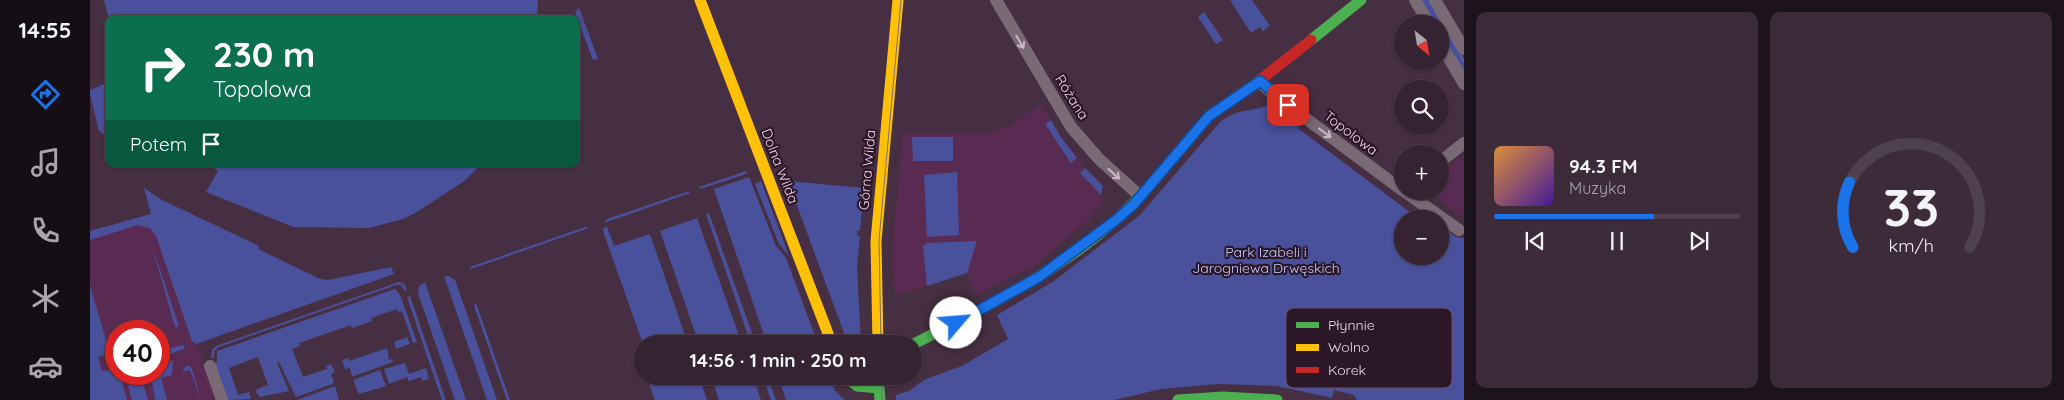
<!DOCTYPE html>
<html lang="pl">
<head>
<meta charset="utf-8">
<style>
  :root { --surface:#352332; --page:#3d2b3a; --text:#f1f3f6; --muted:#aaa4ac; --line:#4f404d; --accent:#1a73e8 }
  body { margin:0; font-family:Quicksand,sans-serif; background:var(--page); color:var(--text); height:100vh; display:flex; flex-direction:column; font-size:19px; white-space:nowrap }
  * { box-sizing:border-box; margin:0 }
  p { font-size:16px; color:var(--muted) }
  .icon { flex:none; width:28px; height:28px; fill:none; stroke:currentColor; stroke-width:2; stroke-linecap:round; stroke-linejoin:round }
  .map { position:relative; flex:1; overflow:hidden }
  .drawer { display:flex; flex-direction:column; gap:12px; padding:12px; background:#1d131c; width:600px }
  .drawer>* { flex:none }
  .banner { position:absolute; left:15px; top:15px; width:475px; height:152px; border-radius:10px; box-shadow:0 1px 4px #0004,0 0 0 1px var(--line); background:#0b6e4f; color:#fff; overflow:hidden }
  .needle { width:32px; rotate:150deg }
  .fabs { position:absolute; left:1304px; top:15px; display:grid; gap:10px }
  .fabs a { display:grid; place-items:center; width:55px; height:55px; border-radius:50%; background:var(--surface); box-shadow:0 1px 4px #0004,0 0 0 1px var(--line); font-size:25px }
  .speed { position:absolute; left:15px; top:320px; display:flex; gap:10px; font-size:25px; font-weight:700; text-align:center }
  .speed>* { display:grid; place-content:center; width:65px; height:65px; border-radius:50%; background:var(--surface); box-shadow:0 1px 4px #0004,0 0 0 1px var(--line); line-height:1 }
  .speed .limit { border:8px solid #d22; background:#fff; color:#111 }
  .pin { position:absolute; display:grid; place-items:center; width:42px; height:42px; color:#fff; margin:-21px; border-radius:10px; box-shadow:0 2px 8px #0006 }
  .me { position:absolute; width:55px; margin:-28px; rotate:63deg; stroke-linejoin:round; filter:drop-shadow(0 0 4px #0008) }
  .turn { display:flex; align-items:center; gap:18px; height:105px; padding:0 25px; font-size:22px }
  .turn .icon { width:65px; height:65px; stroke-width:2.5 }
  .turn b { display:block; font-size:35px; line-height:42px }
  .then { display:flex; align-items:center; height:48px; padding:0 25px; background:#0003; gap:10px; font-size:19px }
  .drawer .card { flex:1; display:flex; flex-direction:column; justify-content:center; gap:8px; min-width:0; padding:0 18px; border-radius:10px; background:var(--page) }
  .drawer .dial { align-items:center; gap:0 }
  .dial svg { height:130px; overflow:visible; fill:none; stroke:var(--line); stroke-width:7; stroke-linecap:round; text-anchor:middle }
  .dial text { fill:var(--text); stroke:none }
  .song { display:flex; align-items:center; gap:15px }
  .cover { width:60px; height:60px; border-radius:8px; background:linear-gradient(135deg,hsl(30 70% 55%),hsl(260 70% 35%)) }
  .played { height:5px; border-radius:2px; background:linear-gradient(90deg,var(--accent) 65%,var(--line) 65%) }
  .keys { display:flex; justify-content:space-around; direction:ltr }
  .drawer .tiles { flex:1; display:grid; gap:12px; grid-template-columns:repeat(2,1fr) }
  .trip { position:absolute; left:544px; top:335px; width:288px; height:50px; border-radius:25px; background:var(--surface); box-shadow:0 1px 4px #0004,0 0 0 1px var(--line); font-weight:700; line-height:50px; text-align:center }
  main { display:flex; flex:1; min-height:0 }
  .menu { display:flex; flex-direction:column; width:90px; justify-content:space-around; align-items:center; background:#150e14; color:var(--muted) }
  .menu .icon { width:35px; height:35px }
  .menu .active { color:var(--accent) }
  .menu b { font-size:22px; color:var(--text) }
  .map>svg:first-child { display:block }
</style>
</head>
<body>
<main>
<nav class="menu">
<b>14:55</b>
<svg class="icon active" aria-label="directions" viewBox="0 0 24 24"><path d="M12 3l9 9-9 9-9-9zM9 14v-3h6M13 9l2 2-2 2"/></svg>
<svg class="icon" aria-label="music" viewBox="0 0 24 24"><path d="M9 18V5l10-2v13"/><circle cx="6" cy="18" r="3"/><circle cx="16" cy="16" r="3"/></svg>
<svg class="icon" aria-label="phone" viewBox="0 0 24 24"><path d="M5 4h4l2 5-3 2q2 4 5 5l2-3 5 2v4C11 20 4 13 5 4z"/></svg>
<svg class="icon" aria-label="climate" viewBox="0 0 24 24"><path d="M12 3v18M4 7l16 10M4 17L20 7"/></svg>
<svg class="icon" aria-label="car" viewBox="0 0 24 24"><path d="M5 17H2v-5l4-1 3-4h7l3 4 3 1v5h-3M9 17h6M6 11h13"/><circle cx="7" cy="17" r="2"/><circle cx="17" cy="17" r="2"/></svg>
</nav>
<div class="map">
<svg width="1374" height="400" viewBox="0 0 1374 400">
  <rect width="100%" height="100%" fill="#472f43"/>
  <g fill="#5a2b52" fill-rule="evenodd">
    <polygon points="951,104 970,136 995,168 1012,185 1011,195 1016,201 1004,213 1001,220 995,222 939,272 936,269 887,295 876,273 806,296 802,257 813,134 896,133 919,126"/>
    <polygon points="1374,154 1374,218 1338,191 1350,191 1350,172"/>
    <path d="M61,214l66,186h-127v-169zM26,331h43v43h-43z"/>
  </g>
  <g fill="#4a519c">
    <polygon points="14,0 448,0 447,19 19,19"/>
    <polygon points="1140,0 1162,0 1180,26 1173,31 1170,27 1161,33"/>
    <polygon points="1330,0 1340,0 1374,59 1374,75 1350,34 1350,24 1344,24"/>
    <polygon points="489,8 508,59 503,60 485,12"/>
    <polygon points="1114,12 1133,40 1126,44 1108,17"/>
    <polygon points="19,82 19,138 9,131 0,94 0,90"/>
    <path d="M1180,104l15,5 12,9 2,11 120,90h-17v37h38v-31l16,12 8,1v162h-107l-3,-5 -20,-5 -2,8 -55,-12 -59,-2 -57,5 -47,11h-218v-5l13,-4 17,-12 36,-13 46,-27 -11,-24 57,-34 86,-66 80,-93c20,-15 31,-9 50,-18z"/>
    <polygon points="961,120 970,136 987,158 981,163 955,124"/>
    <polygon points="822,137 863,137 863,161 823,161"/>
    <polygon points="119,164 392,164 374,181 327,212 313,219 279,228 203,227 116,192 128,171"/>
    <polygon points="995,168 1013,186 1011,195 990,173"/>
    <polygon points="656,171 657,173 653,175 610,189 609,187"/>
    <polygon points="867,172 869,235 837,237 834,175"/>
    <polygon points="659,177 686,246 696,258 728,344 677,344 624,189"/>
    <polygon points="671,181 699,256 689,244 665,184"/>
    <polygon points="698,181 774,188 770,231 767,231 767,235 770,236 767,267 771,344 758,344"/>
    <polygon points="54,188 72,200 169,246 168,249 230,279 238,280 301,267 304,274 106,344 102,341 66,236 60,228 48,225 0,240 0,231 61,214"/>
    <polygon points="599,191 600,193 514,223 517,219"/>
    <polygon points="619,213 666,344 661,344 616,214"/>
    <polygon points="607,218 652,344 609,344 570,231"/>
    <polygon points="495,227 499,228 381,269 380,267"/>
    <polygon points="517,227 524,246 560,234 598,344 553,344 514,234 513,228"/>
    <polygon points="887,241 877,273 837,286 833,246 837,243"/>
    <polygon points="61,243 89,326 85,327"/>
    <polygon points="358,276 365,280 407,400 397,400 354,276"/>
    <polygon points="309,282 314,284 317,290 315,291 311,285 306,285 129,347 124,351 124,358 121,358 122,350 126,346"/>
    <polygon points="335,282 376,400 365,400 328,293 329,286"/>
    <polygon points="0,286 18,347 14,349 15,355 8,357 12,371 26,370 26,374 30,374 37,400 0,400"/>
    <polygon points="305,289 310,295 327,342 323,343 312,311 308,312 307,309 281,318 282,321 262,328 261,325 209,343 210,346 202,349 213,377 237,369 236,366 241,364 245,372 241,374 244,382 242,384 206,397 189,362 187,363 199,391 170,397 166,392 167,389 178,385 168,357 139,368 148,395 159,392 161,399 136,400 123,364 127,362 127,351"/>
    <polygon points="320,296 355,398 355,400 352,400 317,297"/>
    <polygon points="386,303 420,400 417,400 384,306"/>
    <polygon points="317,337 320,344 306,349 304,342"/>
    <polygon points="92,345 95,346 94,349 69,358 69,355 76,352 75,350"/>
    <polygon points="297,348 299,360 302,359 303,362 264,376 262,376 260,368 255,369 252,360 258,358 259,361"/>
    <polygon points="81,361 83,361 82,375 71,378 77,400 65,400 61,377 62,374 69,374 70,364"/>
    <polygon points="315,363 319,374 336,368 339,379 333,381 331,377 319,381 317,377 299,384 294,369"/>
    <polygon points="96,366 100,366 102,369 111,400 100,370 92,372"/>
    <polygon points="290,370 296,386 269,394 263,380"/>
    <polygon points="39,374 50,374 58,400 42,400 35,375"/>
    <polygon points="556,376 609,376 617,400 565,400"/>
    <polygon points="621,376 663,376 671,400 629,400"/>
    <polygon points="673,376 677,376 686,400 681,400"/>
    <polygon points="688,376 739,376 745,391 755,400 696,400"/>
    <polygon points="245,386 249,400 207,400"/>
  </g>
  <g fill="none" stroke-linecap="round" stroke-linejoin="round">
    <g stroke="#796a76" stroke-width="12">
      <polyline points="906,0 981,127 1009,159 1050,196"/>
      <polyline points="1325,0 1339,24"/>
      <polyline points="1345,0 1374,49"/>
      <polyline points="1350,43 1374,84"/>
      <polyline points="1169,81 1183,94 1312,190"/>
      <polyline points="1350,162 1374,143"/>
      <polyline points="1314,191 1369,230"/>
      <polyline points="120,366 132,400"/>
    </g>
    <g stroke="#4caf50" stroke-width="11">
      <polyline points="1221,40 1271,0"/>
      <path d="M822,345c85,-44 176,-87 240,-162"/>
      <polyline points="756,376 767,386 789,388 790,400"/>
      <polyline points="1088,400 1133,397 1187,400"/>
    </g>
    <g stroke="#ffc107" stroke-width="11">
      <polyline points="610,0 742,344"/>
      <polyline points="788,344 786,241 808,0"/>
    </g>
    <polyline stroke="#c62828" stroke-width="11" points="1062,183 1119,116 1169,81 1221,40"/>
    <g stroke="#7e6f7b" stroke-width="1">
      <polyline points="1339,0 1374,61"/>
      <polyline points="1365,56 1374,71"/>
      <polyline points="791,344 789,240 811,0"/>
      <polyline points="792,376 792,400"/>
    </g>
  </g>
  <defs><path id="oneway-shaft" d="M-6 0H5M1.5-3L5.5 0L1.5 3" fill="none" stroke-width="1.6" stroke-linecap="round" stroke-linejoin="round" transform="scale(1.25)"/></defs>
  <g stroke="#ceb6c9">
    <use href="#oneway-shaft" transform="translate(930 42) rotate(60)"/>
    <use href="#oneway-shaft" transform="translate(1235 133) rotate(37)"/>
    <use href="#oneway-shaft" transform="translate(1024 174) rotate(42)"/>
  </g>
  <g fill="none" stroke-linecap="round" stroke-linejoin="round">
    <g stroke="#114b97" stroke-width="12">
      <polyline id="route" points="866,323 949,277 1026,220 1044,204 1119,116 1170,81 1198,105"/>
    </g>
    <use href="#route" stroke="#1a73e8" stroke-width="9"/>
  </g>
  <g text-anchor="middle" dominant-baseline="central" stroke-width="4.5" stroke-linejoin="round" paint-order="stroke">
    <g font-size="14" fill="#f2d6ec" stroke="#2c1728">
      <text transform="translate(982 97) rotate(58)">Różana</text>
      <text transform="translate(1261 133) rotate(37)">Topolowa</text>
      <text transform="translate(690 166) rotate(69)">Dolna Wilda</text>
      <text transform="translate(777 170) rotate(-85)">Górna Wilda</text>
    </g>
    <g font-size="14" fill="#c0ccfe" stroke="#2c1728">
      <text x="1176" y="252">Park Izabeli i<tspan x="1176" dy="16">Jarogniewa Drwęskich</tspan></text>
    </g>
  </g>
  <rect x="1196" y="308" width="166" height="80" rx="8" fill="#2c1728" stroke="#675063" stroke-width="1"/>
  <rect x="1206" y="322" width="23" height="6" fill="#4caf50"/>
  <rect x="1206" y="344" width="23" height="7" fill="#ffc107"/>
  <rect x="1206" y="367" width="23" height="6" fill="#c62828"/>
  <g font-size="14" fill="#f2d6ec">
    <text x="1238" y="330">Płynnie</text>
    <text x="1238" y="352">Wolno</text>
    <text x="1238" y="375">Korek</text>
  </g>
</svg>
<div class="fabs">
<a><svg class="needle" viewBox="-14 -14 28 28"><path d="M0-13l5 13h-10z" fill="#e53935"/><path d="M0 13l5-13h-10z" fill="#aaa4ac"/></svg></a>
<a><svg class="icon" aria-label="search" viewBox="0 0 24 24"><circle cx="10" cy="10" r="6"/><path d="M15 15l6 6"/></svg></a>
<a>+</a>
<a>−</a>
</div>
<div class="speed"><div class="limit">40</div></div>
<div class="pin" style="left:1198px;top:105px;background:#d93025"><svg class="icon" aria-label="arrive" viewBox="0 0 24 24"><path d="M6 21V4h12l-3 4 3 4H6"/></svg></div>
<svg class="me" style="left:866px;top:323px" viewBox="-20 -20 40 40"><circle r="19" fill="#fff"/><path d="M0-13L10 11 0 6-10 11z" fill="#1a73e8"/></svg>
<div class="trip">14:56 · 1 min · 250 m</div>
<div class="banner">
<div class="turn"><svg class="icon" aria-label="right" viewBox="0 0 24 24"><path d="M7 20v-9h11M14 6l5 5-5 5"/></svg><div><b>230 m</b>Topolowa</div></div>
<div class="then">Potem<svg class="icon" aria-label="arrive" viewBox="0 0 24 24"><path d="M6 21V4h12l-3 4 3 4H6"/></svg></div>
</div>
</div>
<section class="drawer">
<div class="tiles">
<div class="card">
<div class="song"><i class="cover"></i><div><b>94.3 FM</b><p>Muzyka</p></div></div>
<div class="played"></div>
<div class="keys"><svg class="icon" aria-label="previous" viewBox="0 0 24 24"><path d="M18 5L8 12l10 7zM5 5v14"/></svg><svg class="icon" aria-label="pause" viewBox="0 0 24 24"><path d="M8 5v14M16 5v14"/></svg><svg class="icon" aria-label="next" viewBox="0 0 24 24"><path d="M6 5l10 7-10 7zM19 5v14"/></svg></div>
</div>
<div class="card dial"><svg viewBox="0 0 100 80">
<path d="M14 69A42 42 0 1 1 86 69"/>
<path d="M14 69A42 42 0 0 1 12 29" stroke="#1a73e8"/>
<text x="50" y="56" font-size="32" font-weight="700">33</text>
<text x="50" y="72" font-size="11">km/h</text>
</svg></div>
</div>
</section>
</main>
</body>
</html>
